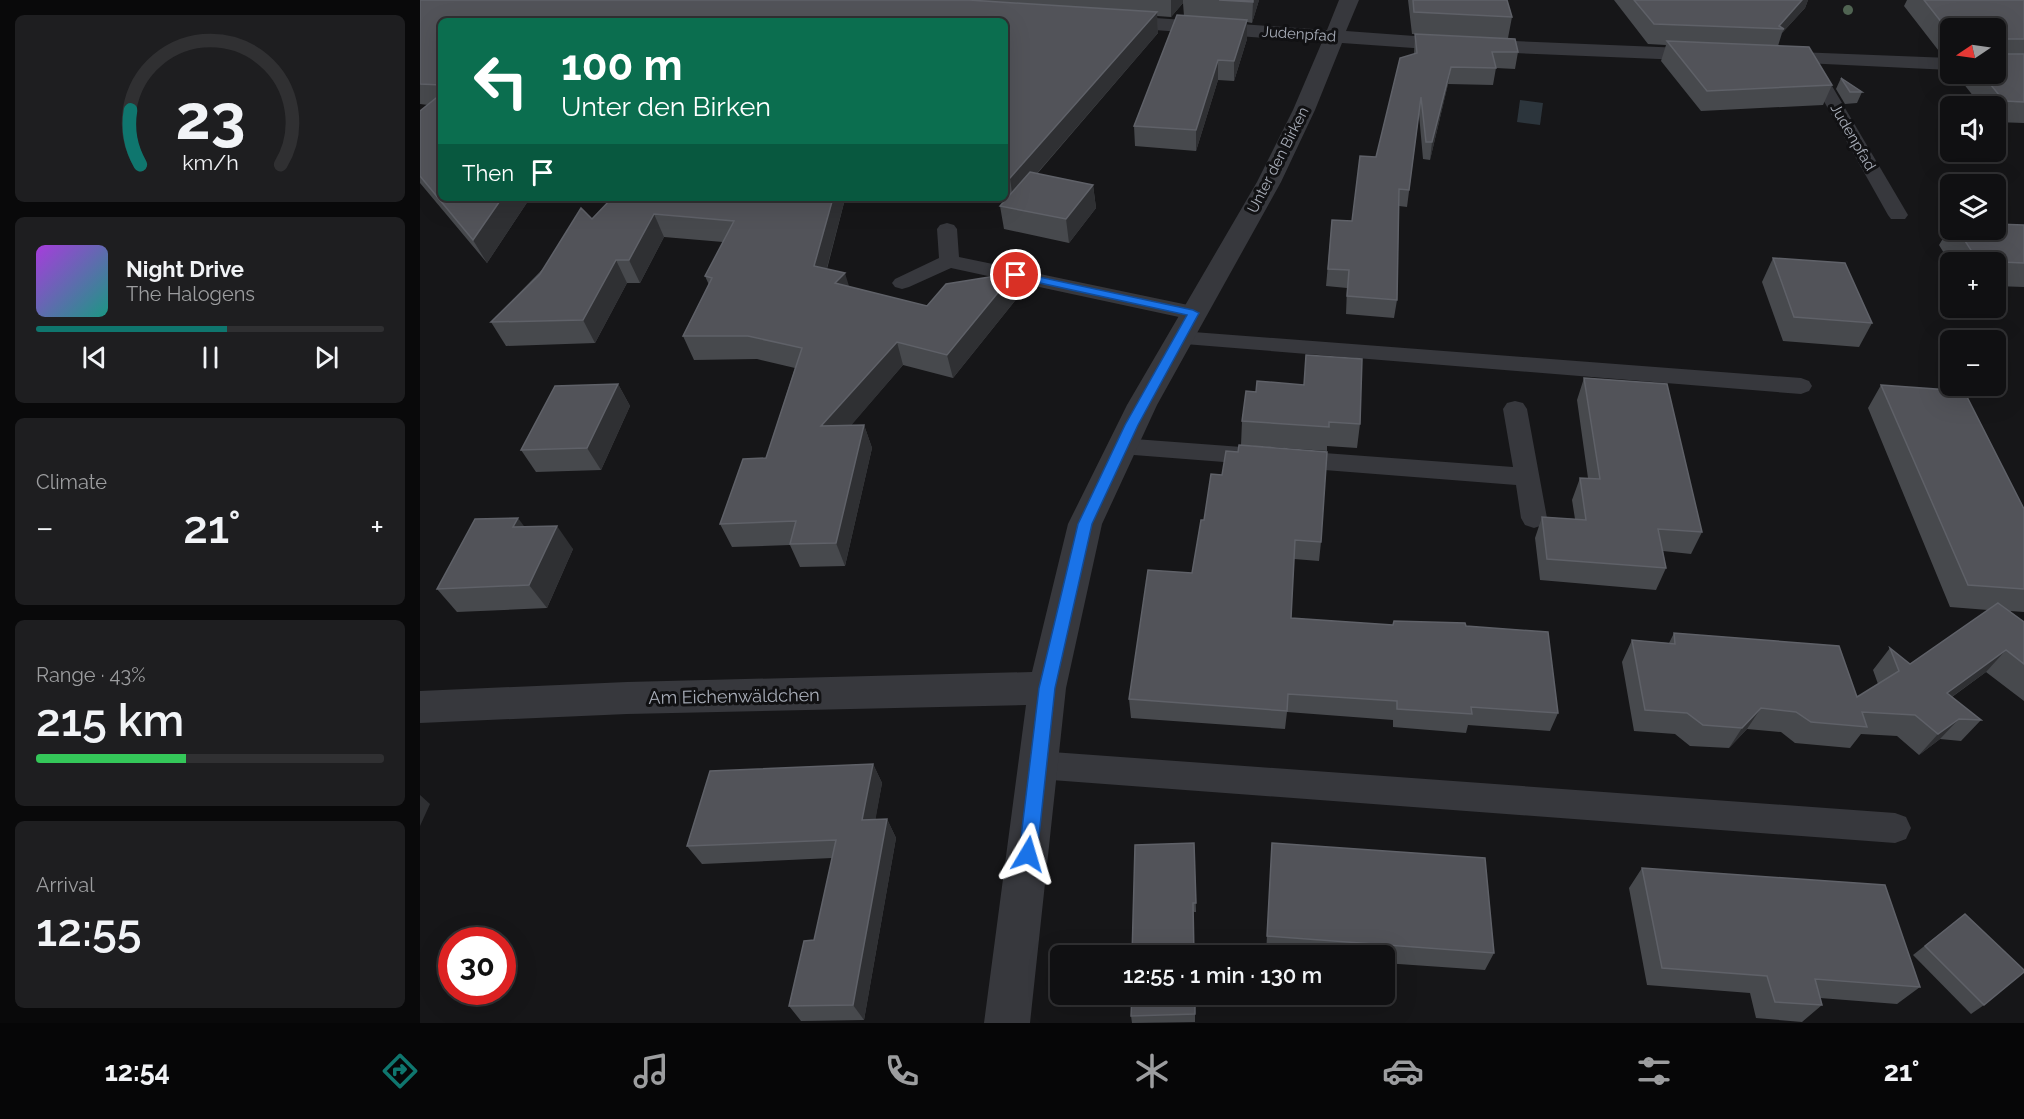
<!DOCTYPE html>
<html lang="en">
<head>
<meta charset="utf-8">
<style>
  :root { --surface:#101012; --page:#1e1e20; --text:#f1f3f6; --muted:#9c9d9f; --line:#303032; --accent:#0f766e }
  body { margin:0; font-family:Raleway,sans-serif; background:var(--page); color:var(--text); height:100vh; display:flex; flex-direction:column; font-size:22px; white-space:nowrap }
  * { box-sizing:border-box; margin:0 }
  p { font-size:20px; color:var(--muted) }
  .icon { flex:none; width:33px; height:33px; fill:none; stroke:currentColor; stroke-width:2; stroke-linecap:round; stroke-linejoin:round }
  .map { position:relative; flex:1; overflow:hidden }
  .sheet { display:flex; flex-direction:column; gap:15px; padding:15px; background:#09090a; width:420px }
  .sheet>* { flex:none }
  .banner { position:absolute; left:18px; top:18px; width:570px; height:183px; border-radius:9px; box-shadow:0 6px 24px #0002,0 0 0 2px var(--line); background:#0b6e4f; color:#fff; overflow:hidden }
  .needle { width:39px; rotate:257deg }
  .fabs { position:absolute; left:1520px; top:18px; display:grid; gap:12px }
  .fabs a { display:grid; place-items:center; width:66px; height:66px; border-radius:9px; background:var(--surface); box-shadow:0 6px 24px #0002,0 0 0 2px var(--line); font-size:30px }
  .speed { position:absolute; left:18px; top:927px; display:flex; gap:12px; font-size:30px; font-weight:700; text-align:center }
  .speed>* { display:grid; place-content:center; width:78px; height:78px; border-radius:50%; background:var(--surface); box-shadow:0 6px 24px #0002,0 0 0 2px var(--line); line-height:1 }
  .speed .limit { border:9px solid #d22; background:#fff; color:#111 }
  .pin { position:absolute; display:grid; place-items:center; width:51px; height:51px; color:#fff; margin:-26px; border:3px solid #fff; border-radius:50%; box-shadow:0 2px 6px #0007 }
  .me { position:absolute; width:66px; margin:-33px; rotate:7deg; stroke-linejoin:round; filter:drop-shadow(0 0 4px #0008) }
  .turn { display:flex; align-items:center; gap:21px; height:126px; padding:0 24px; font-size:27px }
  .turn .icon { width:78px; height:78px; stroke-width:2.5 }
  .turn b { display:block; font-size:42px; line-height:51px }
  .then { display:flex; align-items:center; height:57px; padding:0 24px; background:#0003; gap:12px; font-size:22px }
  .big { font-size:45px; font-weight:600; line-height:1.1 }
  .sheet .tile { flex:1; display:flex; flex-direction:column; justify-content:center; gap:9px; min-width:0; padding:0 21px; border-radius:9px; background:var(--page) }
  .sheet .dial { align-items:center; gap:0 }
  .dial svg { height:156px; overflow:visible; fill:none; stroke:var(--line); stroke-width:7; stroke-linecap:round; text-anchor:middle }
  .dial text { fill:var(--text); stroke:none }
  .song { display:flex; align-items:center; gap:18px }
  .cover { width:72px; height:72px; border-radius:9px; background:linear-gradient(135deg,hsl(280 70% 55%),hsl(170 70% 35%)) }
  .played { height:6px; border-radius:3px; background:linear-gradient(90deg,var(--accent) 55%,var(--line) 55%) }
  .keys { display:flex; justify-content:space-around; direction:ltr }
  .heat { display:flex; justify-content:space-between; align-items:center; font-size:33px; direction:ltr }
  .charge { height:9px; border-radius:4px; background:linear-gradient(90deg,#34c759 43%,var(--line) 0) }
  .trip { position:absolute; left:630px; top:945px; width:345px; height:60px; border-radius:9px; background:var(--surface); box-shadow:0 6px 24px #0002,0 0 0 2px var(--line); font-weight:600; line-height:60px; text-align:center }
  .tab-bar { display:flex; height:96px; justify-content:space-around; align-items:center; background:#060607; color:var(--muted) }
  .tab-bar .icon { width:42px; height:42px }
  .tab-bar .on { color:var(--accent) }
  .tab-bar b { font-size:27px; color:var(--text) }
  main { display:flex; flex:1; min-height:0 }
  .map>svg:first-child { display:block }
</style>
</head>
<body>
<main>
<section class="sheet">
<div class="tile dial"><svg viewBox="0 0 100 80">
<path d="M14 69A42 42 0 1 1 86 69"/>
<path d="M14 69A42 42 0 0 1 9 41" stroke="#0f766e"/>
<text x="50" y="56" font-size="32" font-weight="700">23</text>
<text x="50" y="72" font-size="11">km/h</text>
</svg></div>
<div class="tile">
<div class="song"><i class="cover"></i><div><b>Night Drive</b><p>The Halogens</p></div></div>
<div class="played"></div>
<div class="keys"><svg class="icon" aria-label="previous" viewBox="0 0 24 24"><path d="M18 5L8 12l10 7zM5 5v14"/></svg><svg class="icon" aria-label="pause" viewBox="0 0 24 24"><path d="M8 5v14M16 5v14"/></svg><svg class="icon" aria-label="next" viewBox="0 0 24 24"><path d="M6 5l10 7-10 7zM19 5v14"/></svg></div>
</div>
<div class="tile"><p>Climate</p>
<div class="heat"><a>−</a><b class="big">21°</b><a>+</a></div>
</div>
<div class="tile"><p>Range · 43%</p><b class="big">215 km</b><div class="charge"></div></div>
<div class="tile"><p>Arrival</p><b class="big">12:55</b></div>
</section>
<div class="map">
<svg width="1604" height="1023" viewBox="0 0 1604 1023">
  <rect width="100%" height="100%" fill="#161618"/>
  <polygon fill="#2c353c" points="1100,100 1123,103 1120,125 1097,122"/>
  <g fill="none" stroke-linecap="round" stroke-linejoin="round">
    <g fill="#37383d" fill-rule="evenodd">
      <polygon points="1391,59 1399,64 1488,215 1485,219 1471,219 1468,215 1383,64"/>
      <polygon points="527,223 534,225 537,229 539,257 773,306 781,308 784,313 781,318 773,320 531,268 489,287 482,289 475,287 472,283 475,279 519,258 517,229 520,225"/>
      <polygon points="760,331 1381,378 1389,381 1392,386 1389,391 1381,394 752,343 749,338 752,333"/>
      <polygon points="1095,401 1103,403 1107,409 1127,518 1123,525 1114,528 1105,525 1101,518 1096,485 701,454 692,452 689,446 692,440 701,438 1093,467 1083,409 1087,403"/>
      <polygon points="618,751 1475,813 1486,817 1491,828 1486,839 1475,843 618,779 607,775 603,765 607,755"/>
    </g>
    <g fill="#37383d" fill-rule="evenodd">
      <polygon points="919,0 939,0 926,31 1022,38 1288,49 1295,51 1298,55 1295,59 1288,61 1022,50 922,43 895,110 861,182 737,405 682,524 646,688 610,1023 564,1023 606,705 207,714 0,723 0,691 207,682 612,672 648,524 707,405 837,182 873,110 902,42 693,27 686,25 683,21 686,17 693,15 907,30"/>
      <polygon points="1352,51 1530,58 1530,70 1345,61 1342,57 1345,53"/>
    </g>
  </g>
  <circle fill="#506452" cx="1428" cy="10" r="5"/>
  <g fill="#47494d">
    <polygon points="0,0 839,0 832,23 827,22 827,39 814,81 798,80 776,151 715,146 714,126 764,16 763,3 751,17 737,16 738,33 617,174 673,185 676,208 649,243 584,229 580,206 585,200 561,198 585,198 585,21 21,21 21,198 110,198 67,263 0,183 0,111 8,105 0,104"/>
    <polygon points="988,0 1087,0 1092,17 1088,38 1098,52 1095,69 1076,68 1073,85 1028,84 1010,160 1003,159 999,114 987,207 979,206 977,300 974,318 926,314 927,288 906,286 912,220 932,221 956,157 994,54 995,34 1084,38 992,34"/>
    <polygon points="1194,0 1388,0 1385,8 1362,33 1358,46 1412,85 1403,105 1281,111 1241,61 1246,45 1228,44"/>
    <polygon points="1487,0 1604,0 1604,123 1575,122 1575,106 1561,106 1536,74 1575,74 1575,28 1530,28 1530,56 1522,55 1484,6"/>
    <polygon points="1421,78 1442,92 1437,103 1425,104 1416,89"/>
    <polygon points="192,198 461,198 458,202 425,199 407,269 429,287 507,306 594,273 598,297 533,378 483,365 431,425 444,425 452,448 425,566 380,567 370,545 312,547 300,524 346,458 375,368 337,359 274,360 263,336 289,285 285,276 303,242 244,237 220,283 207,283 175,343 86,346 71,322"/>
    <polygon points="1604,225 1604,287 1575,286 1575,262 1530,263 1519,245 1530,227 1530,230 1575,230"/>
    <polygon points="1353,258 1452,323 1439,347 1363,341 1342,282"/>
    <polygon points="1164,378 1282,532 1271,554 1243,551 1246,568 1236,590 1120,580 1115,538 1122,517 1155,519 1152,500 1160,478 1168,478 1157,400"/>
    <polygon points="198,384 210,406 181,470 116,472 101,450"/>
    <polygon points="1461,385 1604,509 1604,612 1590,611 1604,622 1604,701 1566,672 1532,697 1561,720 1541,741 1520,739 1499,755 1477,736 1441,734 1430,748 1375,743 1361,732 1327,729 1309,748 1270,746 1255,734 1214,731 1202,662 1212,640 1249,643 1254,633 1437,697 1458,684 1453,670 1470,648 1490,664 1568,610 1530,607 1448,408"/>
    <polygon points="826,391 940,424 937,448 907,446 907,451 821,445 822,421"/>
    <polygon points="781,520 901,542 899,561 874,559 871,618 973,625 974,621 1046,626 1138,713 1130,731 1048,725 1046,733 973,727 973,720 867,712 865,729 711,718 709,699 772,573"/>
    <polygon points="104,527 153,549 127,608 37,612 17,589"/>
    <polygon points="453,764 462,783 455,820 467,819 476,838 444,1020 381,1021 369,1006 394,940 412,858 282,864 267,846"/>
    <polygon points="774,843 776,912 774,912 715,845"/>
    <polygon points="852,843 1074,953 1065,970 964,963 964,956 863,956 846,954"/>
    <polygon points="1222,868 1500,987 1477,1004 1400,998 1402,1005 1382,1022 1336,1018 1330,993 1227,985 1209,888"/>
    <polygon points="1545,914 1564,1005 1551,1014 1493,955"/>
    <polygon points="775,994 775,1022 712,1023 711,1016"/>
  </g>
  <g fill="#2f3033">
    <polygon points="751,0 763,0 763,3 751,17"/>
    <polygon points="833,0 839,0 832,23 833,2"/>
    <polygon points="1382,0 1388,0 1385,8 1362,33 1364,29 1359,26"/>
    <polygon points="737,12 738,33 593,201 590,178"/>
    <polygon points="827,20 827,39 814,81 814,61"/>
    <polygon points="798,60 798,80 776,151 776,130"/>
    <polygon points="1031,67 1028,84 1010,160 1012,142"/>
    <polygon points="673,185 676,208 649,243 646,219"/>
    <polygon points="82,198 110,198 67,263 53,240"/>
    <polygon points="413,198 425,198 425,199 401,290 394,266"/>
    <polygon points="234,214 244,237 220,283 209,260"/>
    <polygon points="196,260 207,283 175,343 163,320"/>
    <polygon points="425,273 432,296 415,283"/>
    <polygon points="594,273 598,297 533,378 527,355"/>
    <polygon points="477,342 483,365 410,450 401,426"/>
    <polygon points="198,384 210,406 181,470 167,448"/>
    <polygon points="444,425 452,448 425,566 416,543"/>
    <polygon points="98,518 115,541 93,527"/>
    <polygon points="137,526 153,549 127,608 109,585"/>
    <polygon points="1586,650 1566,672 1508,714 1527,693"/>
    <polygon points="1341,708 1327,729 1309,748 1322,728"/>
    <polygon points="1539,719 1520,739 1499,755 1518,734"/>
    <polygon points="453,764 462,783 452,839 442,820"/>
    <polygon points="0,795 10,804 0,826"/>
    <polygon points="467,819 476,838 444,1020 433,1005"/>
  </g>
  <g fill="#525359" stroke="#5f6168" stroke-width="1.5">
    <polygon points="0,0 549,0 737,12 590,178 585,178 585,21 21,21 21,85 0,84"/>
    <polygon points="799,0 833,0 833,2"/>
    <polygon points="993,0 1087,0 1092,17 994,12"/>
    <polygon points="1214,0 1382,0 1359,26 1364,29 1234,24"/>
    <polygon points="1504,0 1604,0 1604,39 1584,39 1584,54 1604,54 1604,102 1584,101 1562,74 1575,74 1575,28 1530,28 1530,33"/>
    <polygon points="757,15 827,20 814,61 798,60 776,130 714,126"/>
    <polygon points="995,34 1095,39 1098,52 1072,52 1076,68 1031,67 1012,142 1006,142 1001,97 989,190 979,189 977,300 927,296 929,270 908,269 912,220 932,221 940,156 956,157 980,58 997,53"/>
    <polygon points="1247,41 1389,47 1412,85 1287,91"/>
    <polygon points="1421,78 1442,92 1430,92"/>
    <polygon points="21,94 21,198 82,198 53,240 0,176 0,111"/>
    <polygon points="610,172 673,185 646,219 580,206"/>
    <polygon points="192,198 413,198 394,266 425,273 415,283 507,306 526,284 594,273 527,355 477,342 401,426 444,425 416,543 370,544 376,521 300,524 323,459 346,458 382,348 328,336 263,336 292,278 285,276 314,221 234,214 209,260 196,260 163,320 71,322 120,274 161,208 172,219"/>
    <polygon points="1575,224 1604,225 1604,263 1558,261 1538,230 1575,230"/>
    <polygon points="1353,258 1425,263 1452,323 1374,317"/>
    <polygon points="886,355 942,359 940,424 909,422 909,427 822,421 826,391 836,392 837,381 884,385"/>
    <polygon points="1164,378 1247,384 1282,532 1238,529 1246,568 1127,559 1122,517 1166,520 1160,478 1180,479"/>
    <polygon points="198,384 167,448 101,450 135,386"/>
    <polygon points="1461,385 1544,391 1604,509 1604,589 1548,585"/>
    <polygon points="819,445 907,452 901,542 875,540 871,618 973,625 974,621 1045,623 1046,626 1128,632 1138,713 1051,707 1052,714 977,709 977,701 868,694 867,711 709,699 728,570 772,573 781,520 784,520 791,474 802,475 806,451 818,452"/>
    <polygon points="98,518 93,527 137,526 109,585 17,589 55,519"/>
    <polygon points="1578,603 1604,622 1604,664 1586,650 1527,693 1561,720 1539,719 1518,734 1495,715 1442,712 1447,727 1391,722 1376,712 1341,708 1322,728 1283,725 1267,713 1225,710 1212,640 1255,644 1254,633 1419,646 1437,697 1479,671 1470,648 1490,664"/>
    <polygon points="453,764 442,820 467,819 433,1005 369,1006 384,941 394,940 416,840 267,846 290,771"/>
    <polygon points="774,843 776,903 773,903 774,956 712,956 715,845"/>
    <polygon points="852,843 1065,858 1074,953 847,936"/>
    <polygon points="1222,868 1465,885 1500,987 1395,979 1402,1005 1355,1002 1347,976 1242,968"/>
    <polygon points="1545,914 1604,970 1604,972 1564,1005 1505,946"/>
    <polygon points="712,994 775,994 775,1014 711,1016"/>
  </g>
  <polygon fill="#1a73e8" stroke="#114b97" stroke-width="1.5" points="596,272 773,310 779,313 718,425 672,524 635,688 617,854 614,860 608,863 602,860 599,854 619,688 658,524 705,425 767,315 592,277 590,275"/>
  <g text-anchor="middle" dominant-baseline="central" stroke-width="6" stroke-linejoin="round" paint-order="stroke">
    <g font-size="15" fill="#a8adb8" stroke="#111113">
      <text transform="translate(879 34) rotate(4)">Judenpfad</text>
      <text transform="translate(1433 137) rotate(60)">Judenpfad</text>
      <text transform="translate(858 160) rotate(-63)">Unter den Birken</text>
    </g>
    <g font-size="18" fill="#a8adb8" stroke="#111113">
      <text transform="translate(314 696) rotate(-1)">Am Eichenwäldchen</text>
    </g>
  </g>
</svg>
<div class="fabs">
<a><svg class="needle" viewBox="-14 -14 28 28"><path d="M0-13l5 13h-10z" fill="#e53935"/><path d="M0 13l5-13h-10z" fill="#9c9d9f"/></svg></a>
<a><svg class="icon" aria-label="sound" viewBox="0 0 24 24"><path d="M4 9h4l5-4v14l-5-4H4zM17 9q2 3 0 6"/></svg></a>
<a><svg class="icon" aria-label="layers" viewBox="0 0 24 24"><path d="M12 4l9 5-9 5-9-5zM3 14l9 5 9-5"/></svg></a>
<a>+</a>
<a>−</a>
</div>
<div class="speed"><div class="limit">30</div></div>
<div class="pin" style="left:596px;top:275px;background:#d93025"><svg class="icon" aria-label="arrive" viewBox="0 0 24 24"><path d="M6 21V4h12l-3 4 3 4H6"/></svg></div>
<svg class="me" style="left:608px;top:854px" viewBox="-20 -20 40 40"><path d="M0-17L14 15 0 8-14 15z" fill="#1a73e8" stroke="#fff" stroke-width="4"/></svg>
<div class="trip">12:55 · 1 min · 130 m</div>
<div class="banner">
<div class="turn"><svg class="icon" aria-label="left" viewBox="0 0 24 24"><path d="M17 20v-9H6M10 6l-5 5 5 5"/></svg><div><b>100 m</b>Unter den Birken</div></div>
<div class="then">Then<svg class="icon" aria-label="arrive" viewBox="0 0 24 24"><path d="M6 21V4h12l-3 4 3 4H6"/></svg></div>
</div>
</div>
</main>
<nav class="tab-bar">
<b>12:54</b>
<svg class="icon on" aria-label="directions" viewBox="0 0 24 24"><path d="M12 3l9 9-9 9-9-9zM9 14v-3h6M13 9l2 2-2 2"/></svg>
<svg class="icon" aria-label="music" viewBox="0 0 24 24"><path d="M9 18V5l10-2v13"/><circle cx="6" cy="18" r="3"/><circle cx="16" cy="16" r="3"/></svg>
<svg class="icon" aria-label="phone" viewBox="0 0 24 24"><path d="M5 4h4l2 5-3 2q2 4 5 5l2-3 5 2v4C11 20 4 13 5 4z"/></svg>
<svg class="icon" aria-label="climate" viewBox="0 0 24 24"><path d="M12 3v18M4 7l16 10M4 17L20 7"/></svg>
<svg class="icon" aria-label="car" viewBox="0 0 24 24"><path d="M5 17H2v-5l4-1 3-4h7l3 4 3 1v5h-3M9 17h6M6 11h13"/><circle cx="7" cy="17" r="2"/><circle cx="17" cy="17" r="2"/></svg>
<svg class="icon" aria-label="filters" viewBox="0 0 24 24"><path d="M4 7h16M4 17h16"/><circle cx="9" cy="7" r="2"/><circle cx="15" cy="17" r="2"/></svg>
<b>21°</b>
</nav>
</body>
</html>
